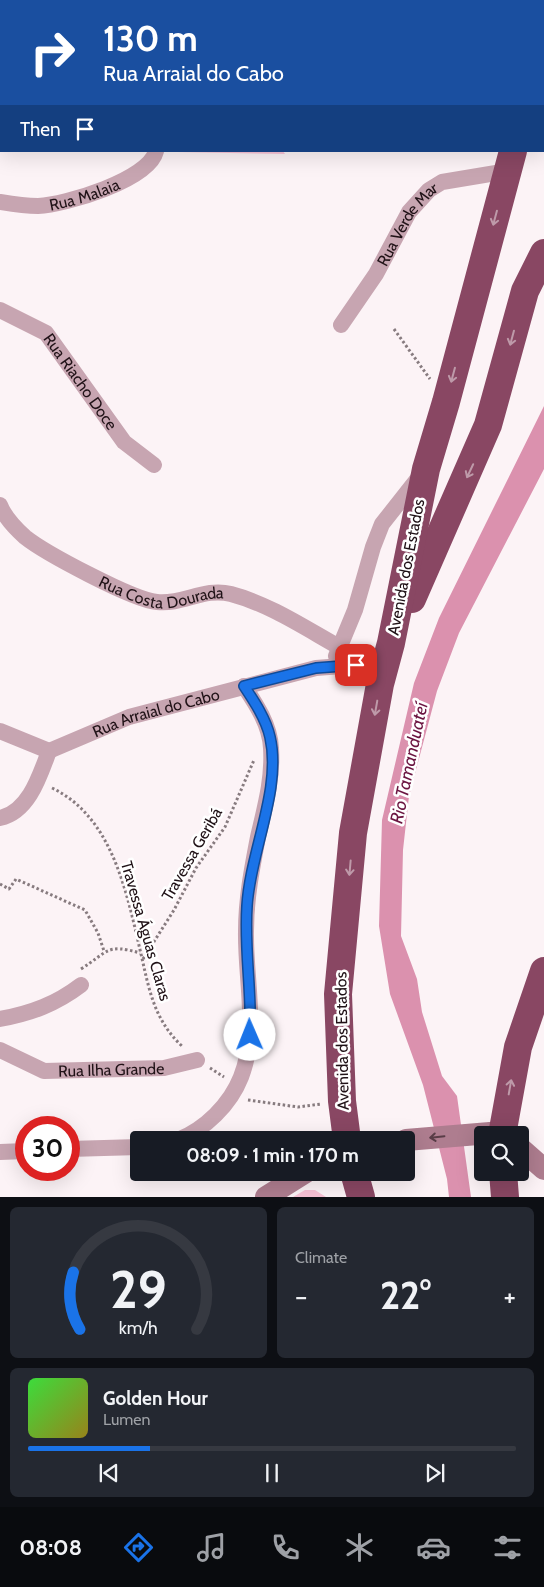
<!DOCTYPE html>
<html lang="en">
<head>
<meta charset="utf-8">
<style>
  :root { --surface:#171b24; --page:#242831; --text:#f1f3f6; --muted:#9ea1a6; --line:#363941; --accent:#1a73e8 }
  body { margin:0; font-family:Cabin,sans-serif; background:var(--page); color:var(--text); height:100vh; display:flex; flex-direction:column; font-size:19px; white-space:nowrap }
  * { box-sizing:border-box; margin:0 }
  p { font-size:16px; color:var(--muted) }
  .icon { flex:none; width:28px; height:28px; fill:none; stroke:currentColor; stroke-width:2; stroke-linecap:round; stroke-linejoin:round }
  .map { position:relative; height:1197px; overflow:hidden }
  .side { display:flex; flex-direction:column; gap:10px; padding:10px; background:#0d0f14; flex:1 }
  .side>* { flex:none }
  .hud { position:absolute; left:0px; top:0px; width:545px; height:152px; box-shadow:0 5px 20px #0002; background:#1a4fa0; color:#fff; overflow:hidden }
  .controls { position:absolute; left:474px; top:1126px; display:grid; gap:10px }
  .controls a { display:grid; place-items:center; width:55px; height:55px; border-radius:5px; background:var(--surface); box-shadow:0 5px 20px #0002; font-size:25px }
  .speed { position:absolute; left:15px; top:1116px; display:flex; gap:10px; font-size:25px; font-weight:700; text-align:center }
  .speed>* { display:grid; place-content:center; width:65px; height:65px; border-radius:50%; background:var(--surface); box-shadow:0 5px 20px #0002; line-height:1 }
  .speed .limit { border:8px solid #d22; background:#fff; color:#111 }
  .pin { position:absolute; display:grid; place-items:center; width:42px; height:42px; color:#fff; margin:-21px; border-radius:10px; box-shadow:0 2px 8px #0006 }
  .me { position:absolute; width:55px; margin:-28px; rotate:359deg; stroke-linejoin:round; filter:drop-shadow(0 0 4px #0008) }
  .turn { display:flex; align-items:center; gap:18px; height:105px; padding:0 20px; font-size:22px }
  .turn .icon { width:65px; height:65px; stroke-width:2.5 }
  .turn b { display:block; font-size:35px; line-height:42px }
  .then { display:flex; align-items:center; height:48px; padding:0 20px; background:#0003; gap:10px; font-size:19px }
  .big { font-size:38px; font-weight:800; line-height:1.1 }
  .side .tile { flex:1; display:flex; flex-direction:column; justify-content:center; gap:8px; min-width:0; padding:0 18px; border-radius:8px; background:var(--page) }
  .side .dial { align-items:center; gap:0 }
  .dial svg { height:130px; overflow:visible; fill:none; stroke:var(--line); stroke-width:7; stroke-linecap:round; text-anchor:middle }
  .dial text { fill:var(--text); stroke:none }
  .song { display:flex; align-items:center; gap:15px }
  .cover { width:60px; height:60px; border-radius:8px; background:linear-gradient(135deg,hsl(120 70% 55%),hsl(50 70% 35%)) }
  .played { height:5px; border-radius:2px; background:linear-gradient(90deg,var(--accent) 25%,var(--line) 25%) }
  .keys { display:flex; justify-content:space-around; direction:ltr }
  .heat { display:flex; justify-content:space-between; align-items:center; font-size:28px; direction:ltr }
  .side .tiles { flex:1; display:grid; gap:10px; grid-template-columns:1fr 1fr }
  .tile:last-child { grid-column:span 2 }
  .trip { position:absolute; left:130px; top:1131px; width:285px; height:50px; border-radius:5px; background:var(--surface); box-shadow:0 5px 20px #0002; font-weight:800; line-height:50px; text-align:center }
  .menu { display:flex; height:80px; justify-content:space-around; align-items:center; background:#090b0e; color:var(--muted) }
  .menu .icon { width:35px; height:35px }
  .menu .active { color:var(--accent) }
  .menu b { font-size:22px; color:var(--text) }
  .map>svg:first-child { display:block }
</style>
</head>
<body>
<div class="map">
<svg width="544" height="1197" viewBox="0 0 544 1197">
  <rect width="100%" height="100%" fill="#fcf3f6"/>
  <g fill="#f9c2d6">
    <polygon points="96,0 195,0 196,1 96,1"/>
    <polygon points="177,151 283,151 285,154 177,152"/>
    <polygon points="305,1190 315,1190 326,1197 293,1197"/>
  </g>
  <polygon fill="#db91ae" points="544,406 544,469 459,633 437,691 409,796 403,850 401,936 417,979 422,1012 442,1076 457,1096 471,1197 449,1197 447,1179 423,1085 390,994 379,926 382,820 414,683 439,618"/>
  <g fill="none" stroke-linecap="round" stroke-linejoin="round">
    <g stroke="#877b7f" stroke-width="3" stroke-dasharray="2.5 2.5" stroke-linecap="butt">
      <polyline points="394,329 430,379"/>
      <path d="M52,788c61,29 75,106 89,166 8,35 13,66 41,92"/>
      <polyline points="0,884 9,889 16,879 85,910 98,933 104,951"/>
      <polyline points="143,959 174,910 196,868 225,827 254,760"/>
      <path d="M81,969c27,-17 25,-26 59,-16"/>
      <polyline points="210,1068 224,1077"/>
      <polyline points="248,1100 298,1107 321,1104"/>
    </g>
    <g stroke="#c7a5b1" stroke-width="16">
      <polyline points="82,0 83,1"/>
      <polyline points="213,0 214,1"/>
      <polyline points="352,1 352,0"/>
      <path id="s1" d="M0,202c12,2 26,4 38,4 27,-1 111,-26 118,-55"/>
      <path id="s2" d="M0,310l46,23 78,109 30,23"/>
      <path id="s3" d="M341,325l35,-51 33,-62 20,-22 13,-8 66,-11"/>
      <path id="s4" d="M0,505c5,13 15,23 25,32 20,16 108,63 132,65 26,3 47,-15 74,-8 38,10 74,34 108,53"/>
      <polyline points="336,656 355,610 373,547 382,524 423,472"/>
      <polyline points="0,731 49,751"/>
      <path id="s5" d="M49,751l80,-34 187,-49 39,-3 28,6"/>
      <path d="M0,818c29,-6 40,-43 49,-67"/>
      <path d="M0,1019c32,-6 56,-15 81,-34"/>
      <path id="s6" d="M0,1050l44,21 120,-3 33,-8"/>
      <path d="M178,1140c27,-11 52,-35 63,-63 18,-46 4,-98 5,-146 0,-32 6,-63 12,-94 7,-30 15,-58 13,-89 -1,-23 -15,-44 -27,-62"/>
      <polyline points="69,1149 139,1147"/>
      <polyline points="0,1152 26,1151"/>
    </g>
    <g stroke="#ae7d8f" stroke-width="22">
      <polyline points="406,1140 502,1132 505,1135"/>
      <polyline points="520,1148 544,1169"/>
      <polyline points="266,1197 306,1172"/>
    </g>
    <g stroke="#894763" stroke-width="28">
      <polyline points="544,16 544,15"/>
      <polyline points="412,599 488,425 525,291 544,253"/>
      <polyline points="502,1135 518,1047 544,971"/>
      <polyline points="347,1140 342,1101 338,994 353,833 380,684 391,643 426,469 446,402 513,151"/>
      <polyline points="354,1172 361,1197"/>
      <polyline points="503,1172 505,1197"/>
    </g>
  </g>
  <defs><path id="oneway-shaft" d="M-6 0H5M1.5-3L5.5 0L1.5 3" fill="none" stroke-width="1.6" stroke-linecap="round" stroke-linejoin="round" transform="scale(1.25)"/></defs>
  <g stroke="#be9aa9">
    <use href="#oneway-shaft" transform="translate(495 218) rotate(105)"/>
    <use href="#oneway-shaft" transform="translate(512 338) rotate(105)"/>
    <use href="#oneway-shaft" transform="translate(453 375) rotate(105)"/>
    <use href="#oneway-shaft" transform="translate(470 471) rotate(115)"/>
    <use href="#oneway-shaft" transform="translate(376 708) rotate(100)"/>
    <use href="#oneway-shaft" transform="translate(350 868) rotate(95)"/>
    <use href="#oneway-shaft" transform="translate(510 1087) rotate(-80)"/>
  </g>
  <use stroke="#593d47" href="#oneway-shaft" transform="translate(437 1137) rotate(174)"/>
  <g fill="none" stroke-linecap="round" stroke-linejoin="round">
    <g stroke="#114b97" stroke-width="12">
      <path id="route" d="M250,1035c2,-43 -6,-86 -3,-129 3,-54 35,-117 23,-169 -4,-18 -16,-36 -26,-51l72,-18 40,-3"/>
    </g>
    <use href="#route" stroke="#1a73e8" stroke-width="9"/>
  </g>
  <g text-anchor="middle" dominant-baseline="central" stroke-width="5" stroke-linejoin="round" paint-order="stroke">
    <g font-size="16" fill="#201217" stroke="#fff">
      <text stroke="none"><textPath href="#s1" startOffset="86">Rua Malaia</textPath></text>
      <text stroke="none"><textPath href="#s3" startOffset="121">Rua Verde Mar</textPath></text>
      <text stroke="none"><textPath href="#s2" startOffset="111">Rua Riacho Doce</textPath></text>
      <text transform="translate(406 567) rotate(-79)">Avenida dos Estados</text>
      <text stroke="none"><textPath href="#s4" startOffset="192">Rua Costa Dourada</textPath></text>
      <text stroke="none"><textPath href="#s5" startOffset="114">Rua Arraial do Cabo</textPath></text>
      <text transform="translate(192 854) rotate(-60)">Travessa Geribá</text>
      <text transform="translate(146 931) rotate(74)">Travessa Águas Claras</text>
      <text transform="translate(342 1041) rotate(-91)">Avenida dos Estados</text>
      <text stroke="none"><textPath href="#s6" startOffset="116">Rua Ilha Grande</textPath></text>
    </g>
    <g font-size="18" font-style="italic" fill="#6b1541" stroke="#fff">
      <text transform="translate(409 763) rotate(-78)">Rio Tamanduateí</text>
    </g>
  </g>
</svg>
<div class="controls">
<a><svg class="icon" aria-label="search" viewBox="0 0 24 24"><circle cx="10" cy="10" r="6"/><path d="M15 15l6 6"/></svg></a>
</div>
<div class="speed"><div class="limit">30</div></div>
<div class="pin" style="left:356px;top:665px;background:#d93025"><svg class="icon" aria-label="arrive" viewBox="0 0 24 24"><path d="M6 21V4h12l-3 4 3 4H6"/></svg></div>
<svg class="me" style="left:250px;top:1035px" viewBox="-20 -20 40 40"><circle r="19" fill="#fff"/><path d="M0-13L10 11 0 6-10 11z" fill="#1a73e8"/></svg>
<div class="trip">08:09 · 1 min · 170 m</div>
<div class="hud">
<div class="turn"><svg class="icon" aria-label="right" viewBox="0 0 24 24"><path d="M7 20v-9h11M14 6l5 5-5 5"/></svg><div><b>130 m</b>Rua Arraial do Cabo</div></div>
<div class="then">Then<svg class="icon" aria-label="arrive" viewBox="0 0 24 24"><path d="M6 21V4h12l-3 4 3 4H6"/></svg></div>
</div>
</div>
<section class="side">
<div class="tiles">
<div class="tile dial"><svg viewBox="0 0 100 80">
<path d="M14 69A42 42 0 1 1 86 69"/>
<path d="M14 69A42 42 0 0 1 10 34" stroke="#1a73e8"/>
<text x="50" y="56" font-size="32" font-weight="700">29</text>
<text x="50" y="72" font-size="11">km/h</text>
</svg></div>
<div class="tile"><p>Climate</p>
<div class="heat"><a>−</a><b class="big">22°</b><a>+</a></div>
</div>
<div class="tile">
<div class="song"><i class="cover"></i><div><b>Golden Hour</b><p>Lumen</p></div></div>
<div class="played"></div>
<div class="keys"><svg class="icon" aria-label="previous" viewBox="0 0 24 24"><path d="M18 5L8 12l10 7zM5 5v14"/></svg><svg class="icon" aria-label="pause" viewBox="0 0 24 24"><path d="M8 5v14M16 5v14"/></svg><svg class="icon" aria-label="next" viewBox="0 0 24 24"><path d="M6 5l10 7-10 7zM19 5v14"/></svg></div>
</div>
</div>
</section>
<nav class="menu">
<b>08:08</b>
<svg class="icon active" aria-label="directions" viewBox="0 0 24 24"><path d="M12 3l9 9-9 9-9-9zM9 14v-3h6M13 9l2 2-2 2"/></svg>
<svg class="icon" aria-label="music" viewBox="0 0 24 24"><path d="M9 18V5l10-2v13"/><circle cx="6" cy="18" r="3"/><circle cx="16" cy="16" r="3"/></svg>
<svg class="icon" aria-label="phone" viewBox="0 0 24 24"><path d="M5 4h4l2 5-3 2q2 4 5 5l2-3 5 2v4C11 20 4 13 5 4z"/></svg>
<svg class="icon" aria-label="climate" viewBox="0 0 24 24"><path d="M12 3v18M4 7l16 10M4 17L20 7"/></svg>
<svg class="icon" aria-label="car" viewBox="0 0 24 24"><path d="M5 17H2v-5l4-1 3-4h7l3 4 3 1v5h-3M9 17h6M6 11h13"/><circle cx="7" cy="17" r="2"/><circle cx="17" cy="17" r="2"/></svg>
<svg class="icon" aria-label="filters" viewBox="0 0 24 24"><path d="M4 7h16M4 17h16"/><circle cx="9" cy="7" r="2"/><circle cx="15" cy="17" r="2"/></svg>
</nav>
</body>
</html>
